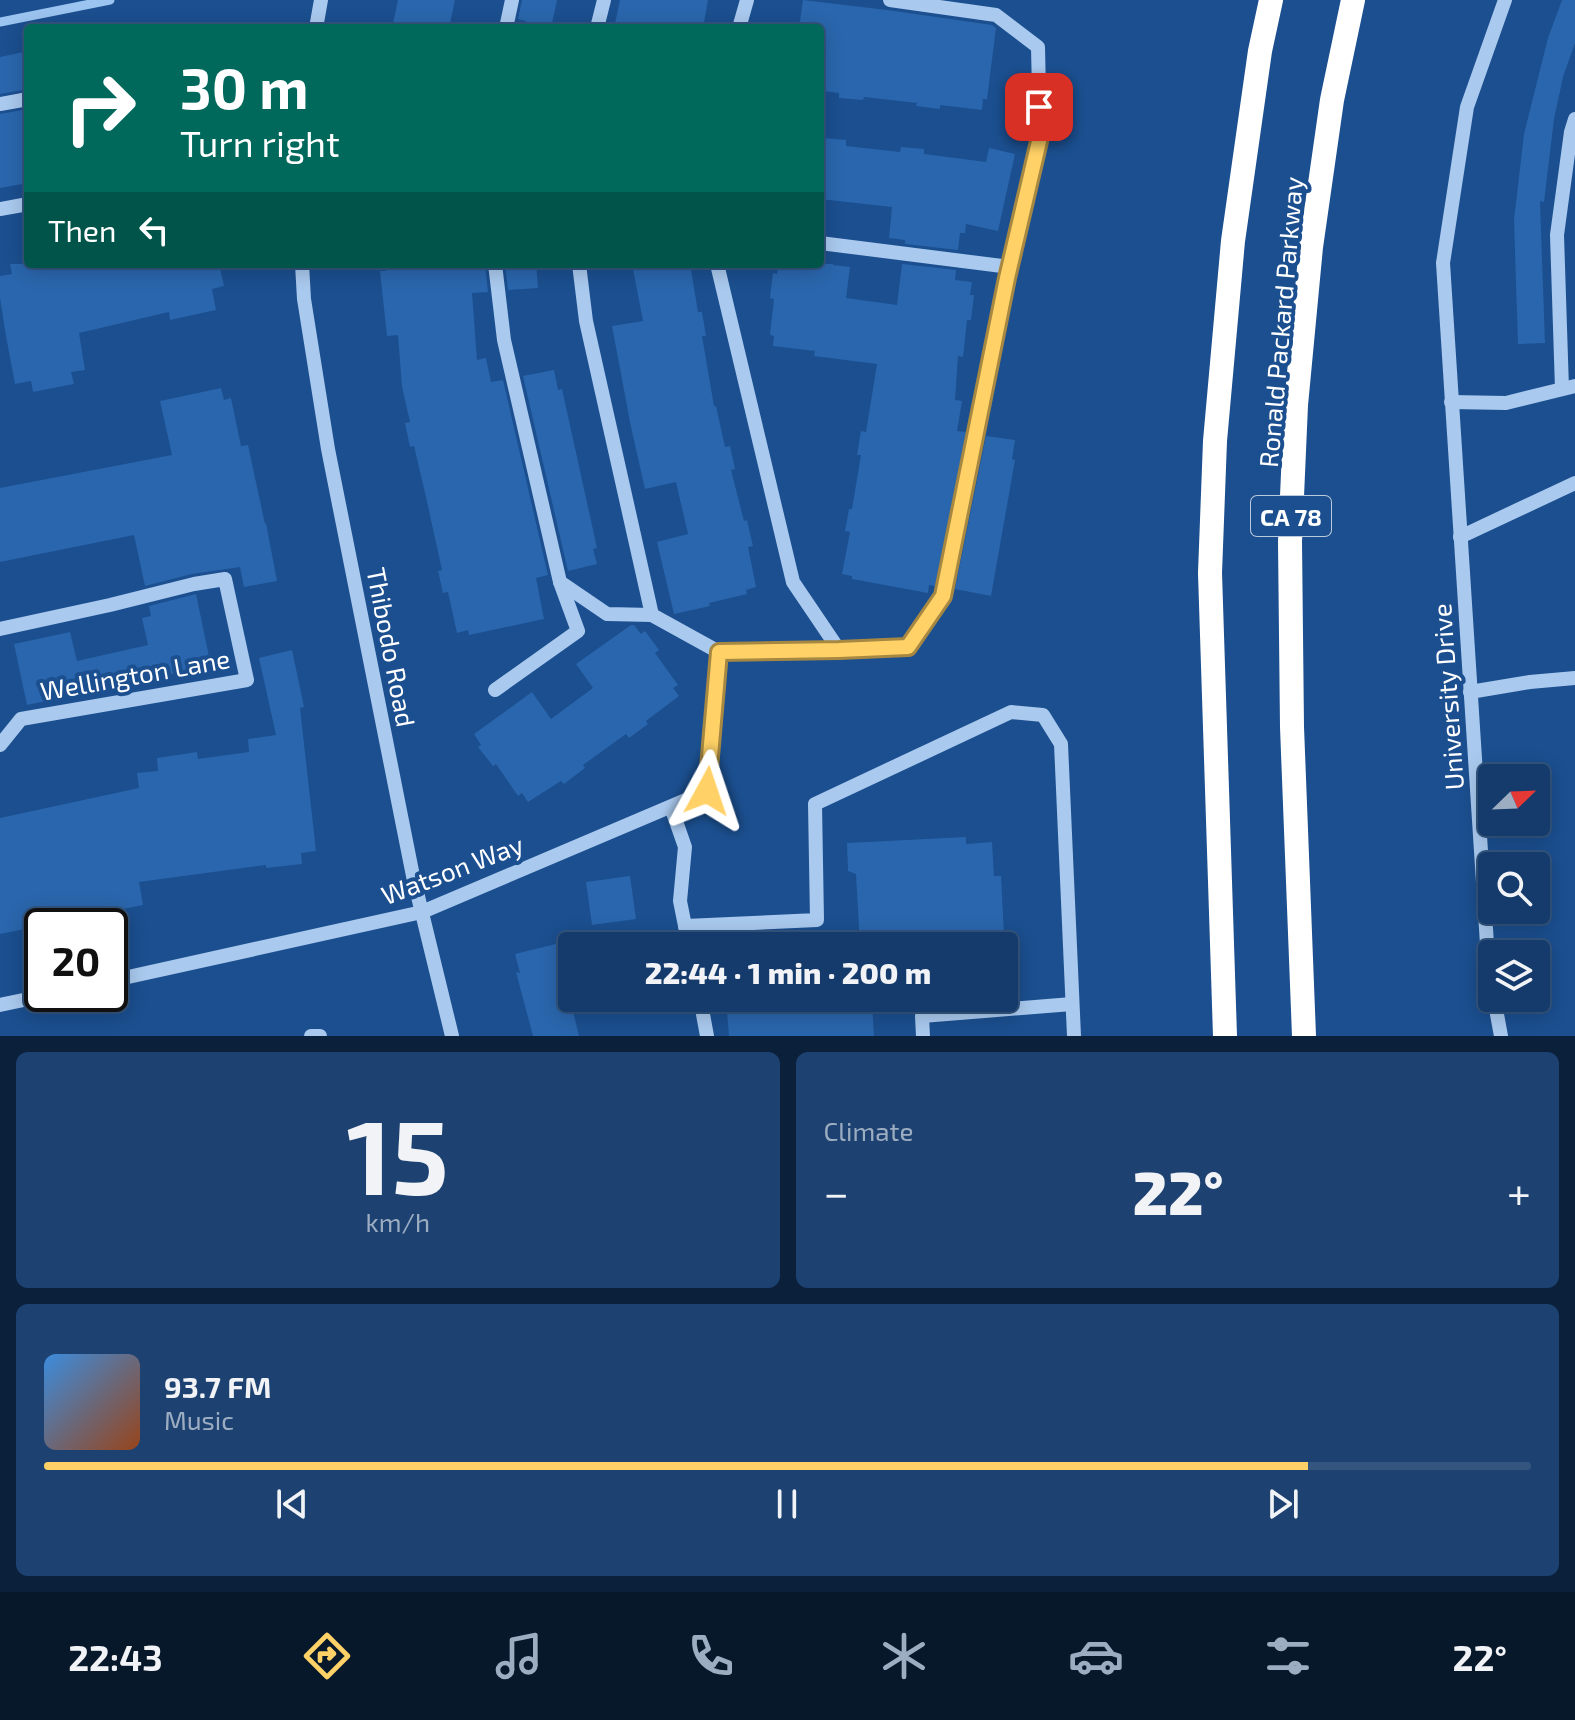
<!DOCTYPE html>
<html lang="en">
<head>
<meta charset="utf-8">
<style>
  :root { --surface:#143b6b; --page:#1d4271; --text:#f1f3f6; --muted:#9dadc1; --line:#33557e; --accent:#ffd166 }
  body { margin:0; font-family:"Exo 2",sans-serif; background:var(--page); color:var(--text); height:100vh; display:flex; flex-direction:column; font-size:30px; white-space:nowrap }
  * { box-sizing:border-box; margin:0 }
  p { font-size:26px; color:var(--muted) }
  .icon { flex:none; width:44px; height:44px; fill:none; stroke:currentColor; stroke-width:2; stroke-linecap:round; stroke-linejoin:round }
  .map { position:relative; height:1036px; overflow:hidden }
  .drawer { display:flex; flex-direction:column; gap:16px; padding:16px; background:#0b203b; flex:1 }
  .drawer>* { flex:none }
  .guide { position:absolute; left:24px; top:24px; width:800px; height:244px; border-radius:8px; box-shadow:0 4px 20px #0003,0 0 0 2px var(--line); background:#00695c; color:#fff; overflow:hidden }
  .needle { width:52px; rotate:67deg }
  .fabs { position:absolute; left:1478px; top:764px; display:grid; gap:16px }
  .fabs a { display:grid; place-items:center; width:72px; height:72px; border-radius:8px; background:var(--surface); box-shadow:0 4px 20px #0003,0 0 0 2px var(--line); font-size:40px }
  .speed { position:absolute; left:24px; top:908px; display:flex; gap:16px; font-size:40px; font-weight:700; text-align:center }
  .speed>* { display:grid; place-content:center; width:104px; height:104px; border-radius:50%; background:var(--surface); box-shadow:0 4px 20px #0003,0 0 0 2px var(--line); line-height:1 }
  .speed .limit { border:4px solid #111; border-radius:12px; background:#fff; color:#111 }
  .pin { position:absolute; display:grid; place-items:center; width:68px; height:68px; color:#fff; margin:-34px; border-radius:16px; box-shadow:0 4px 12px #0006 }
  .me { position:absolute; width:88px; margin:-44px; rotate:5deg; stroke-linejoin:round; filter:drop-shadow(0 0 6px #0008) }
  .turn { display:flex; align-items:center; gap:28px; height:168px; padding:0 24px; font-size:36px }
  .turn .icon { width:104px; height:104px; stroke-width:2.5 }
  .turn b { display:block; font-size:56px; line-height:68px }
  .then { display:flex; align-items:center; height:76px; padding:0 24px; background:#0003; gap:16px; font-size:30px }
  .big { font-size:60px; font-weight:800; line-height:1.1 }
  .drawer .widget { flex:1; display:flex; flex-direction:column; justify-content:center; gap:12px; min-width:0; padding:0 28px; border-radius:12px; background:var(--page) }
  .drawer .dial { align-items:center; gap:0 }
  .dial b { font-size:104px; line-height:1 }
  .song { display:flex; align-items:center; gap:24px }
  .cover { width:96px; height:96px; border-radius:12px; background:linear-gradient(135deg,hsl(210 70% 55%),hsl(20 70% 35%)) }
  .played { height:8px; border-radius:4px; background:linear-gradient(90deg,var(--accent) 85%,var(--line) 85%) }
  .keys { display:flex; justify-content:space-around; direction:ltr }
  .heat { display:flex; justify-content:space-between; align-items:center; font-size:44px; direction:ltr }
  .drawer .tiles { flex:1; display:grid; gap:16px; grid-template-columns:1fr 1fr }
  .widget:last-child { grid-column:span 2 }
  .trip { position:absolute; left:558px; top:932px; width:460px; height:80px; border-radius:8px; background:var(--surface); box-shadow:0 4px 20px #0003,0 0 0 2px var(--line); font-weight:800; line-height:80px; text-align:center }
  .tab-bar { display:flex; height:128px; justify-content:space-around; align-items:center; background:#08182b; color:var(--muted) }
  .tab-bar .icon { width:56px; height:56px }
  .tab-bar .on { color:var(--accent) }
  .tab-bar b { font-size:36px; color:var(--text) }
  .map>svg:first-child { display:block }
</style>
</head>
<body>
<div class="map">
<svg width="1575" height="1036" viewBox="0 0 1575 1036">
  <rect width="100%" height="100%" fill="#1b4f8f"/>
  <g fill="none" stroke-linecap="round" stroke-linejoin="round">
    <polyline stroke="#9cc4f0" stroke-width="9" points="0,22 110,0"/>
  </g>
  <g fill="#2a66ad">
    <polygon points="398,0 455,0 449,28 392,28"/>
    <polygon points="522,0 557,0 551,28 525,28 526,21 518,19"/>
    <polygon points="620,0 708,0 703,28 614,28"/>
    <polygon points="803,0 887,10 992,25 996,28 987,99 983,99 982,110 940,105 940,109 916,106 917,103 864,97 863,100 839,98 839,93 823,91 824,86 820,85 820,28 799,28"/>
    <polygon points="1562,0 1575,0 1575,43 1563,77 1554,119 1544,202 1540,201 1545,343 1518,344 1514,220 1524,134 1548,38"/>
    <polygon points="28,51 28,89 0,94 0,57"/>
    <polygon points="28,109 28,183 0,188 0,114"/>
    <polygon points="823,138 846,140 846,146 900,152 901,147 924,149 924,154 986,162 989,148 1015,154 998,231 966,224 965,233 960,233 958,250 905,244 905,240 889,238 892,207 820,199 820,143 822,144"/>
    <polygon points="10,264 219,264 224,286 212,289 216,310 170,320 169,312 79,333 85,370 71,372 74,384 33,392 31,381 15,384 6,336 0,298 0,276 12,274"/>
    <polygon points="385,264 485,264 488,292 472,293 477,360 486,358 491,382 503,380 548,575 536,578 544,619 469,635 468,630 457,633 448,592 443,593 438,571 442,570 426,497 414,446 410,447 405,423 410,422 402,387 398,335 387,336 380,271 386,271"/>
    <polygon points="505,264 536,264 538,288 508,290"/>
    <polygon points="632,264 690,264 698,312 702,312 706,336 702,336 714,406 716,406 725,447 730,446 735,469 731,470 744,521 747,520 753,546 748,547 756,587 746,590 747,594 709,603 710,606 674,614 657,542 688,534 676,482 645,489 631,427 612,326 643,321"/>
    <polygon points="778,264 833,264 833,265 850,267 846,298 897,305 902,264 956,270 955,280 972,282 970,295 974,295 971,320 967,320 963,357 958,356 955,400 962,401 957,431 966,432 935,586 929,585 928,593 852,579 852,576 842,574 850,532 845,531 849,509 852,509 861,455 857,455 861,431 866,432 877,364 814,356 815,351 773,346 774,336 770,335 774,299 770,298 773,273 777,274"/>
    <polygon points="554,370 558,390 562,389 597,548 593,549 597,564 568,571 523,376"/>
    <polygon points="221,388 224,400 231,398 241,446 248,445 265,524 266,523 277,581 244,587 240,567 192,574 145,586 134,535 0,562 0,488 172,455 160,401"/>
    <polygon points="986,436 1015,440 1012,459 1015,460 991,596 955,589"/>
    <polygon points="196,594 211,666 27,705 14,644 70,632 77,661 148,645 142,618 151,616 149,606"/>
    <polygon points="631,625 634,625 641,634 645,631 659,650 655,653 678,685 673,688 679,696 646,721 648,724 629,738 626,734 583,765 585,768 564,784 561,781 528,802 522,793 518,796 496,764 493,766 478,747 481,745 474,734 532,692 551,719 593,688 576,664"/>
    <polygon points="292,650 304,707 300,708 316,851 301,853 302,864 266,868 266,865 139,882 143,905 0,934 0,818 139,788 137,773 158,771 157,758 197,752 198,759 249,752 248,739 276,735 259,658"/>
    <polygon points="966,837 966,844 992,842 994,876 1001,876 1004,935 996,935 996,946 860,946 856,874 848,871 847,843"/>
    <polygon points="630,876 636,919 592,925 586,882"/>
    <polygon points="572,940 572,1007 579,1036 533,1036 516,972 520,973 515,954"/>
    <polygon points="726,998 865,998 865,1004 872,1004 874,1036 729,1036"/>
  </g>
  <g fill="none" stroke-linecap="round" stroke-linejoin="round">
    <g stroke="#a9c9ee" stroke-width="14">
      <polyline points="316,28 321,0"/>
      <polyline points="506,28 512,0"/>
      <polyline points="597,28 604,0"/>
      <polyline points="739,28 747,0"/>
      <polyline points="0,104 28,99"/>
      <polyline points="0,209 28,204"/>
      <polyline points="820,243 1010,267"/>
      <polyline points="302,264 304,299 328,449 413,876 452,1036"/>
      <polyline points="495,264 504,340 560,582 607,614 652,615"/>
      <polyline points="579,264 586,321 652,615 719,652 839,650"/>
      <polyline points="717,264 793,582 839,650 908,647 943,596 1007,278 1040,137 1038,47 996,15 890,0"/>
      <polyline points="1562,389 1557,235 1571,132 1575,119"/>
      <polyline points="1451,402 1506,403 1575,386"/>
      <polyline points="1460,537 1575,483"/>
      <polyline points="0,629 110,605 194,584 225,579 247,680 21,719 0,745"/>
      <polyline points="495,690 578,631 560,582"/>
      <polyline points="1470,692 1530,682 1575,678"/>
      <polyline points="671,807 685,847 680,901 689,946"/>
      <polyline points="685,926 817,920 815,804 1011,712 1043,715 1061,744 1074,1036"/>
      <polyline points="110,981 422,912 707,791 719,652"/>
      <polyline points="1492,989 1489,975 1443,263 1467,107 1505,0"/>
      <polyline points="700,998 707,1036"/>
      <polyline points="1494,998 1501,1036"/>
      <polyline points="0,1005 52,994"/>
      <polyline points="311,1036 320,1036"/>
      <polyline points="923,1036 922,1016 1072,1004"/>
    </g>
    <g stroke="#fff" stroke-width="24">
      <polyline points="1225,1036 1210,573 1215,441 1233,241 1260,51 1271,0"/>
      <polyline points="1304,1036 1292,727 1290,542 1296,405 1311,247 1332,100 1353,0"/>
    </g>
  </g>
  <g fill="none" stroke-linecap="round" stroke-linejoin="round">
    <g stroke="#a68842" stroke-width="20">
      <polyline id="route" points="707,791 719,652 839,650 908,647 943,596 1007,278 1040,137 1039,107"/>
    </g>
    <use href="#route" stroke="#ffd166" stroke-width="14"/>
  </g>
  <g text-anchor="middle" dominant-baseline="central" stroke-width="8" stroke-linejoin="round" paint-order="stroke">
    <rect fill="#1b4f8f" stroke="#bbcadd" stroke-width="2" x="1251" y="496" width="80" height="40" rx="6"/>
    <g font-size="24" font-weight="bold" fill="#fff">
      <text x="1291" y="516">CA 78</text>
    </g>
    <g font-size="26" fill="#fff" stroke="#1b4f8f">
      <text transform="translate(1280 322) rotate(-85)">Ronald Packard Parkway</text>
      <text transform="translate(392 647) rotate(79)">Thibodo Road</text>
      <text transform="translate(135 674) rotate(-10)">Wellington Lane</text>
      <text transform="translate(1447 697) rotate(-94)">University Drive</text>
      <text transform="translate(452 869) rotate(-21)">Watson Way</text>
    </g>
  </g>
</svg>
<div class="fabs">
<a><svg class="needle" viewBox="-14 -14 28 28"><path d="M0-13l5 13h-10z" fill="#e53935"/><path d="M0 13l5-13h-10z" fill="#9dadc1"/></svg></a>
<a><svg class="icon" aria-label="search" viewBox="0 0 24 24"><circle cx="10" cy="10" r="6"/><path d="M15 15l6 6"/></svg></a>
<a><svg class="icon" aria-label="layers" viewBox="0 0 24 24"><path d="M12 4l9 5-9 5-9-5zM3 14l9 5 9-5"/></svg></a>
</div>
<div class="speed"><div class="limit">20</div></div>
<div class="pin" style="left:1039px;top:107px;background:#d93025"><svg class="icon" aria-label="arrive" viewBox="0 0 24 24"><path d="M6 21V4h12l-3 4 3 4H6"/></svg></div>
<svg class="me" style="left:707px;top:791px" viewBox="-20 -20 40 40"><path d="M0-17L14 15 0 8-14 15z" fill="#ffd166" stroke="#fff" stroke-width="4"/></svg>
<div class="trip">22:44 · 1 min · 200 m</div>
<div class="guide">
<div class="turn"><svg class="icon" aria-label="right" viewBox="0 0 24 24"><path d="M7 20v-9h11M14 6l5 5-5 5"/></svg><div><b>30 m</b>Turn right</div></div>
<div class="then">Then<svg class="icon" aria-label="left" viewBox="0 0 24 24"><path d="M17 20v-9H6M10 6l-5 5 5 5"/></svg></div>
</div>
</div>
<section class="drawer">
<div class="tiles">
<div class="widget dial"><b>15</b><p>km/h</p></div>
<div class="widget"><p>Climate</p>
<div class="heat"><a>−</a><b class="big">22°</b><a>+</a></div>
</div>
<div class="widget">
<div class="song"><i class="cover"></i><div><b>93.7 FM</b><p>Music</p></div></div>
<div class="played"></div>
<div class="keys"><svg class="icon" aria-label="previous" viewBox="0 0 24 24"><path d="M18 5L8 12l10 7zM5 5v14"/></svg><svg class="icon" aria-label="pause" viewBox="0 0 24 24"><path d="M8 5v14M16 5v14"/></svg><svg class="icon" aria-label="next" viewBox="0 0 24 24"><path d="M6 5l10 7-10 7zM19 5v14"/></svg></div>
</div>
</div>
</section>
<nav class="tab-bar">
<b>22:43</b>
<svg class="icon on" aria-label="directions" viewBox="0 0 24 24"><path d="M12 3l9 9-9 9-9-9zM9 14v-3h6M13 9l2 2-2 2"/></svg>
<svg class="icon" aria-label="music" viewBox="0 0 24 24"><path d="M9 18V5l10-2v13"/><circle cx="6" cy="18" r="3"/><circle cx="16" cy="16" r="3"/></svg>
<svg class="icon" aria-label="phone" viewBox="0 0 24 24"><path d="M5 4h4l2 5-3 2q2 4 5 5l2-3 5 2v4C11 20 4 13 5 4z"/></svg>
<svg class="icon" aria-label="climate" viewBox="0 0 24 24"><path d="M12 3v18M4 7l16 10M4 17L20 7"/></svg>
<svg class="icon" aria-label="car" viewBox="0 0 24 24"><path d="M5 17H2v-5l4-1 3-4h7l3 4 3 1v5h-3M9 17h6M6 11h13"/><circle cx="7" cy="17" r="2"/><circle cx="17" cy="17" r="2"/></svg>
<svg class="icon" aria-label="filters" viewBox="0 0 24 24"><path d="M4 7h16M4 17h16"/><circle cx="9" cy="7" r="2"/><circle cx="15" cy="17" r="2"/></svg>
<b>22°</b>
</nav>
</body>
</html>
